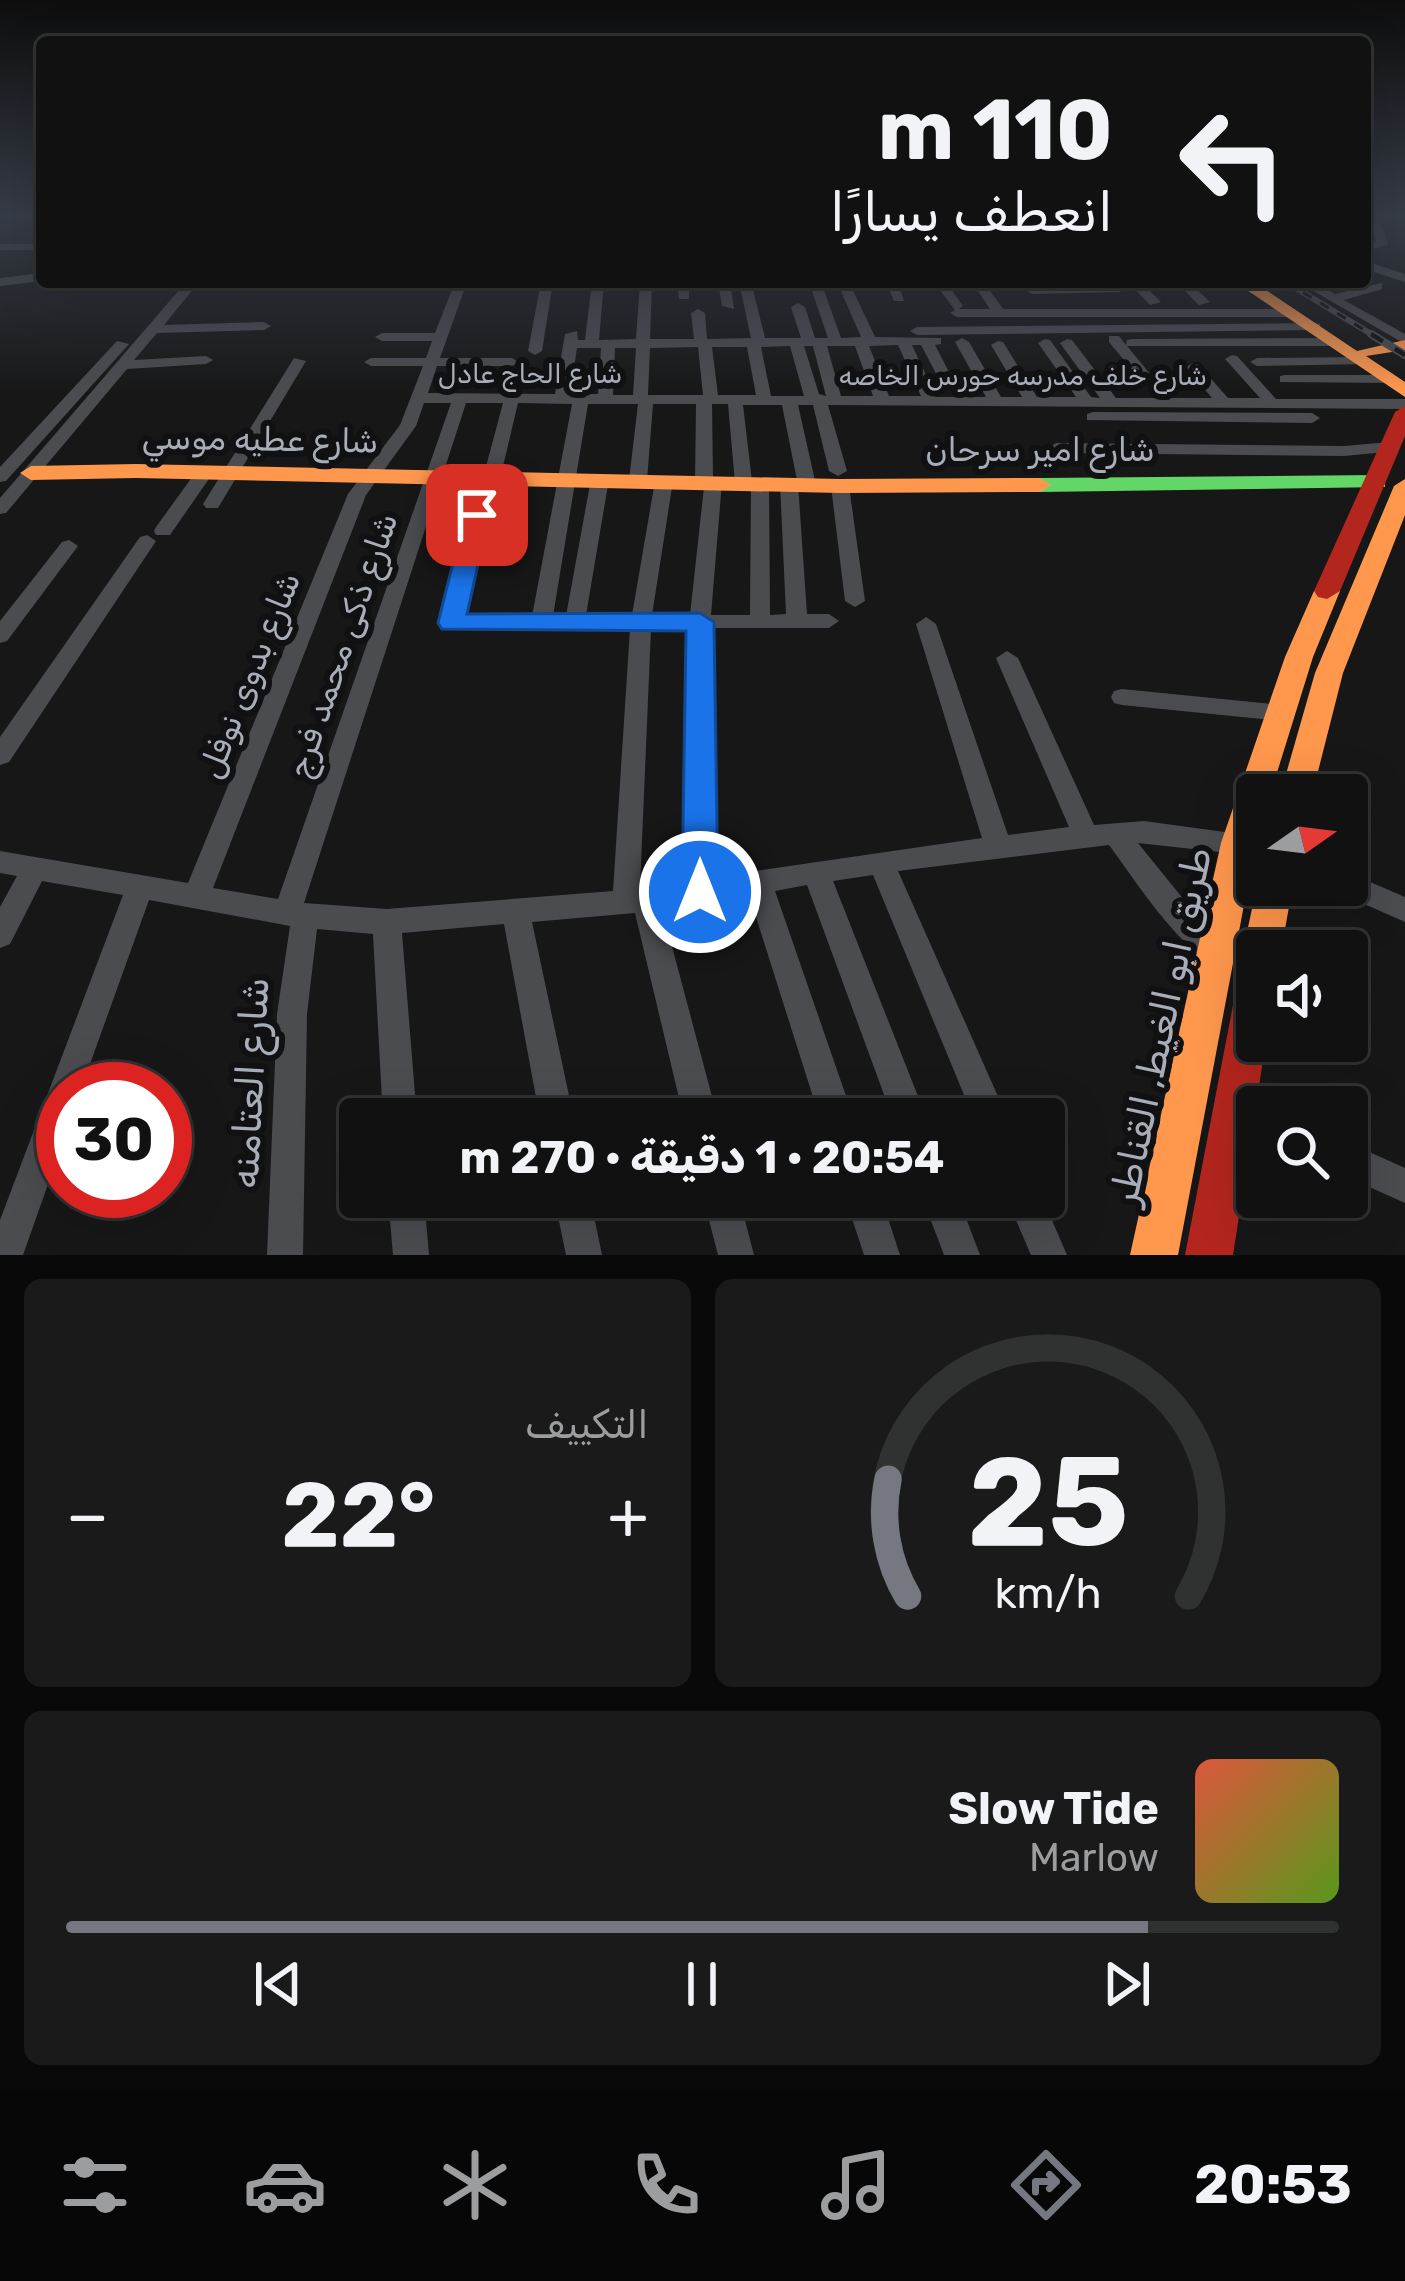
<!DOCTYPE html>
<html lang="ar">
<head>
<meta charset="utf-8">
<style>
  :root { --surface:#111; --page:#1a1a1a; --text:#f1f3f6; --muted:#9c9d9f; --line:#303131; --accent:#757880 }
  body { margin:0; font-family:Rubik,Vazirmatn,sans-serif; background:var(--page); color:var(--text); direction:rtl; height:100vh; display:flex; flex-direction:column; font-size:45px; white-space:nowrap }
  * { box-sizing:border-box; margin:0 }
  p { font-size:39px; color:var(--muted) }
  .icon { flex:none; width:66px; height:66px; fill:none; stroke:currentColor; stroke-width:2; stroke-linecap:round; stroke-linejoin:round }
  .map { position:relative; height:1255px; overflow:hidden; direction:ltr }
  .panel { display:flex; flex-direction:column; gap:24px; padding:24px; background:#090909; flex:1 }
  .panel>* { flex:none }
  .top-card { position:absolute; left:36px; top:36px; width:1335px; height:252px; border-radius:12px; box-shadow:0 12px 48px #0002,0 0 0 3px var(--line); direction:rtl; background:#111; color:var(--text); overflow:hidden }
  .needle { width:78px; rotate:76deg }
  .fabs { position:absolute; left:1236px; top:774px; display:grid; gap:24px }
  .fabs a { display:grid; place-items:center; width:132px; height:132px; border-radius:12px; background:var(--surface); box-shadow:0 12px 48px #0002,0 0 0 3px var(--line); font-size:60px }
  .speed { position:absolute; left:36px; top:1062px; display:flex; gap:24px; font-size:60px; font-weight:700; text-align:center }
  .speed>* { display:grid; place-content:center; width:156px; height:156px; border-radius:50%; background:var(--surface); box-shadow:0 12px 48px #0002,0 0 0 3px var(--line); line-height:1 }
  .speed .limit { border:18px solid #d22; background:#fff; color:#111 }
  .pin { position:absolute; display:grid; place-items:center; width:102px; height:102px; color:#fff; margin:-51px; border-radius:24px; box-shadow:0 6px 18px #0006 }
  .me { position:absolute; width:132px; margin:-66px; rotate:0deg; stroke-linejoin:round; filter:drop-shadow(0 0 9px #0008) }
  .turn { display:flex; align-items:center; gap:42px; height:252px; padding:0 60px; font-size:54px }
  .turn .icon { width:156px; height:156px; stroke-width:2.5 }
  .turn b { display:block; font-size:84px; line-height:102px }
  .big { font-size:90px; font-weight:700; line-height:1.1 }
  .panel .card { flex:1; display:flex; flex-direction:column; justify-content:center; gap:18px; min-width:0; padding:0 42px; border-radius:18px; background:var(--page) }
  .panel .dial { align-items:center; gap:0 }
  .dial svg { height:312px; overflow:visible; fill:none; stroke:var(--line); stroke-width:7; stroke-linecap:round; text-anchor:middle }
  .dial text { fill:var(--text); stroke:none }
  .song { display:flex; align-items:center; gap:36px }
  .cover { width:144px; height:144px; border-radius:18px; background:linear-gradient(135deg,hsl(10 70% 55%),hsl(90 70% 35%)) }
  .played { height:12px; border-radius:6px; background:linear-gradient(90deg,var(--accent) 85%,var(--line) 85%) }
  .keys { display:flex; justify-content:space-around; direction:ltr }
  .heat { display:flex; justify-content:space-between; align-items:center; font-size:66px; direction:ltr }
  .panel .tiles { flex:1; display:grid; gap:24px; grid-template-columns:1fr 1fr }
  .card:last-child { grid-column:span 2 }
  .trip { position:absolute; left:339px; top:1098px; width:726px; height:120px; border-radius:12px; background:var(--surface); box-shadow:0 12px 48px #0002,0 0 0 3px var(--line); font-weight:700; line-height:120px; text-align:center; direction:rtl }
  .tabs { display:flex; height:192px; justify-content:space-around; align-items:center; background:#070707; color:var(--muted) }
  .tabs .icon { width:84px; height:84px }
  .tabs .current { color:var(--accent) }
  .tabs b { font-size:54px; color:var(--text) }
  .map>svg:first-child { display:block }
</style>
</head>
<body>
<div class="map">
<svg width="1405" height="1255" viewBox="0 0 1405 1255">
  <rect width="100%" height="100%" fill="#171717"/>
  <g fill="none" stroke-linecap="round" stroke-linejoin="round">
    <g fill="#4b4c50" fill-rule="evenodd">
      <polygon points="1375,216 1385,216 1382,225 1388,244 1365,252 1365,245 1376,242 1372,225"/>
      <rect x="0" y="244" width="42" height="6"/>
      <polygon points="1365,261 1405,274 1405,282 1365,269"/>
      <polygon points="42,273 42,281 0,286 0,278"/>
      <polygon points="186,282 199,282 164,325 264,322 271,326 264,330 157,333 134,360 206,356 213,360 206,364 127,369 6,513 0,514 0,498"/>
      <path d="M455,282h12l-27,76h72l7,4 -7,4h-75l-9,27 127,1 10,-60 12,-3 1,9h7l7,-58h12l-5,58 37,-1 4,-57h12l-2,57h44l-3,-26 7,-4 7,4 2,26 44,-1 -12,-56h12l14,56h36l-10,-31 7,-4 7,4 10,31h13l-19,-56h12l20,56 20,-1 -24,-55h12l26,55 66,1v6l-6,1 17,33 -2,3h-10l-19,-36h-9l24,52h50l-31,-55 7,-4 7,4 32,55h21l-31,-52 7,-4 5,1 34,55h39l-38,-54 7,-4 5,1 41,57 9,1 -40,-55 7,-4 5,1 44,58h96l-26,-31 7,-4 5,1 30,34h32l-35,-39 7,-4 5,1 39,43h129v10l-577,-4 19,66 -9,5 -9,-5 -16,-66h-15l18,80 -9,5 -9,-5 -16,-80h-39l9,76 8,-3 9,5 1,132 16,-1 -6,-130 9,-5 9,5 9,130h22l10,7 -10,7h-118l3,249 268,-39 -66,-214 10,-7 10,7 72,211 61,-8 -73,-169 11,-7 11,7 76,167 50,-4 103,14 4,8 -4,8 -9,3 -100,-11 51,63 37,36 5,9 -5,9 -10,4c-36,-13 -83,-87 -107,-119l-211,26 110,248h-34l-101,-244 -40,6 94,238h-34l-86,-234 -32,6 79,228h-34l-71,-224 -87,14 56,210h-34l-49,-206 -103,9 42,197h-34l-36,-195 -102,9 15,186h-34l-10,-185 -56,-5 -10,85 -4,241h-36l10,-241 13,-88 -141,-26 -68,189h-18v53l-40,113h-23v-35l123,-325 -81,-14 -32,63 -10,4v-41l17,-31 -17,-3v-22l188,32 160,-389 52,-69 23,-59h-52l-7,-4 7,-4h55l6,-17h-50l-7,-4 7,-4h53zM898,345l23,51h-32l-20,-50zM790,346l14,50h-33l-10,-49zM804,346h9l13,50 -7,-2zM827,346h28l18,50h-32zM698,347l5,48h-55l2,-47zM712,347h35l9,48h-38zM577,348h24l-3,46h-28zM615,348h21l-3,47h-20zM424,403h27l-173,496 -65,-11 153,-393 50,-69zM466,403h37l-19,71 -8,5 -35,144 3,5 186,1 -17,262 -226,18 -83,-6zM518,403l54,1 -40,212h-69l30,-132 7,-5zM588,404h50l-9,76 9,5 9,-5 6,-76h43l-1,78 9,5 -14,128h-38l21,-134 -9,-5 -9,5 -23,134h-46l23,-136 -9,-5 -9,5 -25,137h-13zM712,404h16l7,79 9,5 7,-3 -1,130h-39l11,-133 -9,-5zM651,629h38l-3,253 -46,6z"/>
      <polygon points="541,282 553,282 542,351 535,355 528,351"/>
      <polygon points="677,282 689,282 689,299 679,299"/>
      <polygon points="718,282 730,282 734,309 722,306"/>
      <polygon points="886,282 898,282 904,301 894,301"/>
      <polygon points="934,282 946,282 963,306 959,309 990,309 972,282 984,282 1003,309 1291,309 1298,313 1291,317 957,317 950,313 955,310"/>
      <polygon points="1128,282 1141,282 1161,302 1150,305"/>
      <polygon points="1176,282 1189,282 1210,302 1199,305"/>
      <polygon points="1298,282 1313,282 1335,294 1382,283 1382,289 1344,300 1405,334 1405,344"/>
      <polygon points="1116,285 1122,289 1120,292 1032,294 1026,290 1032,286"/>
      <polygon points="1315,323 1320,324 1320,330 917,335 910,331 917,327"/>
      <polygon points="1109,336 1119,336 1126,345 1127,340 1132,339 1336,338 1343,342 1336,346 1127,346 1155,380 1148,384 1143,383 1109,342"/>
      <polygon points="117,341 129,344 6,481 0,482 0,467"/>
      <polygon points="1364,357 1369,358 1369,364 1257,366 1250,362 1257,358"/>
      <polygon points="294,358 306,361 218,508 206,508 203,504"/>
      <polygon points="1285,375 1392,375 1399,379 1392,383 1280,382 1280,376"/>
      <polygon points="1093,412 1312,413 1320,418 1312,423 1087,420 1087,414"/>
      <polygon points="1390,442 1398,447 1396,451 1344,456 1056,453 1048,448 1056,443 1344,446"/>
      <polygon points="204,468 213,473 170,535 156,535 154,531 156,527 198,469"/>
      <polygon points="840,481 849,486 865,601 855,607 845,601 831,486"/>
      <polygon points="147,535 156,541 9,762 0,765 0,737 140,537"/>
      <polygon points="69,540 78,546 7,641 0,643 0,621 62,542"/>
      <polygon points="1122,689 1281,705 1289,707 1293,713 1289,719 1281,721 1122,705 1114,703 1111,697 1114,691"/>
      <polygon points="1347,872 1405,897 1405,922 1337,892 1334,885 1347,885"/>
      <polygon points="1347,1142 1405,1168 1405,1203 1347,1177"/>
      <polygon points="388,1197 424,1197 429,1255 393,1255"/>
      <polygon points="554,1197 590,1197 602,1255 566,1255"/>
      <polygon points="703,1197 739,1197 754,1255 718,1255"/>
      <polygon points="845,1197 881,1197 900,1255 864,1255"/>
      <polygon points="922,1197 958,1197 980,1255 944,1255"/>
      <polygon points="1006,1197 1042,1197 1067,1255 1031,1255"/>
    </g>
    <polygon fill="#63d668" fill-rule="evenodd" points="1377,475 1385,477 1385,487 1040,492 1029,485 1040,478"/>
    <g fill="#ff974d" fill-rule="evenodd">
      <polygon points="1235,282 1254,282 1357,351 1405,340 1405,350 1366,356 1405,382 1405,397"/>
      <polygon points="136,464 840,479 1040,478 1051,485 1040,492 840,493 136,478 31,480 20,473 31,466"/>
      <polygon points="1405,479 1405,515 1343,673 1312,795 1280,795 1315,673 1394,486"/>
      <polygon points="1327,583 1340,591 1313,657 1270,795 1257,795 1257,836 1178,1255 1130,1255 1221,843 1285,657 1314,591"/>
      <polygon points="1257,885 1293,885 1281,951 1257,951 1257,966 1249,963 1243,951"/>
    </g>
    <g fill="#b3261e" fill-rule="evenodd">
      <polygon points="1405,406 1405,436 1340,591 1327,599 1318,597 1314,591 1395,412"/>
      <polygon points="1257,961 1257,1041 1266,1041 1233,1255 1185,1255 1238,979 1243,966"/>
    </g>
    <g stroke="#4b4c4f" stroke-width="6">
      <polyline id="rail-far1" points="1286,282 1376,337"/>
    </g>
    <g stroke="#4b4c4f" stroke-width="8">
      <polyline id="rail" points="1371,334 1405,355"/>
    </g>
    <use href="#rail-far1" stroke="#111113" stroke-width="3" stroke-dasharray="10" stroke-linecap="butt"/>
    <use href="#rail" stroke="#111113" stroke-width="4.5" stroke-dasharray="14" stroke-linecap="butt"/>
  </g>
  <linearGradient id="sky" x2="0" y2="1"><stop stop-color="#0d0d0d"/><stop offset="0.55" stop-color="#363c47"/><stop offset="1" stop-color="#363c47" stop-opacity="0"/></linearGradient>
  <rect width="1405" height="392" fill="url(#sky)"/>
  <polygon fill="#1a73e8" stroke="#114b97" stroke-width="3" points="477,508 489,515 467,614 700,613 714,622 718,892 713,903 700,907 687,903 682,892 686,631 442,629 438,623 465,515"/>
  <g text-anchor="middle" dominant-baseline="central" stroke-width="12" stroke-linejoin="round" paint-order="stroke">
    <g font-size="27" fill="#a8adb8" stroke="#111113">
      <text x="530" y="374">شارع الحاج عادل</text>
      <text x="1023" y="376">شارع خلف مدرسه حورس الخاصه</text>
    </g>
    <g font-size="33" fill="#a8adb8" stroke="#111113">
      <text transform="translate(260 439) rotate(1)">شارع عطيه موسي</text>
      <text x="1040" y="449">شارع امير سرحان</text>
      <text transform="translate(342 645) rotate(-71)">شارع ذكى محمد فرج</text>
      <text transform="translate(249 675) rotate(-68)">شارع بدوى نوفل</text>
    </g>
    <g font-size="39" fill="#a8adb8" stroke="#111113">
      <text transform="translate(1161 1026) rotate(-78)">طريق ابو الغيط, القناطر</text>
      <text transform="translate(250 1083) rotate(-87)">شارع العتامنه</text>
    </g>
  </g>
</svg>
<div class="fabs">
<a><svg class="needle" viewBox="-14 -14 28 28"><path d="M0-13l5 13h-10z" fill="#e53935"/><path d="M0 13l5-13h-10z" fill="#9c9d9f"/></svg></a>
<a><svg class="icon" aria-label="sound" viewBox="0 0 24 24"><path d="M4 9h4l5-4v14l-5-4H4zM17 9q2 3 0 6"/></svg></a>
<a><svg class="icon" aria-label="search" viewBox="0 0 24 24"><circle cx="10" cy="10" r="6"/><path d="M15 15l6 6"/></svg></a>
</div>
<div class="speed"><div class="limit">30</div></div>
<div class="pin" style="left:477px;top:515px;background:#d93025"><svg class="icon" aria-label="arrive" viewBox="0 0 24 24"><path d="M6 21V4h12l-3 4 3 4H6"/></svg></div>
<svg class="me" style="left:700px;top:892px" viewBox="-20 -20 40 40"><circle r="17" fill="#1a73e8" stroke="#fff" stroke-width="3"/><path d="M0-11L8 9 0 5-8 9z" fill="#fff"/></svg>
<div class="trip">20:54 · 1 دقيقة · 270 m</div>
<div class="top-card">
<div class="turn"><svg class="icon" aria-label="left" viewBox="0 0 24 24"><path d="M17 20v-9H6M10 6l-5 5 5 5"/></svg><div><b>110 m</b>انعطف يسارًا</div></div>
</div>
</div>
<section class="panel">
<div class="tiles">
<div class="card dial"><svg viewBox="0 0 100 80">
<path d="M14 69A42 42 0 1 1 86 69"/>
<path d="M14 69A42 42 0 0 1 9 39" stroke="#757880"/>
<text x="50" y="56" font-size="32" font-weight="700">25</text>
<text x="50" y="72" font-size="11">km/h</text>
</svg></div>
<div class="card"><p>التكييف</p>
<div class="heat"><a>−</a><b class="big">22°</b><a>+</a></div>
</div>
<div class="card">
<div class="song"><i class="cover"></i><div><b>Slow Tide</b><p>Marlow</p></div></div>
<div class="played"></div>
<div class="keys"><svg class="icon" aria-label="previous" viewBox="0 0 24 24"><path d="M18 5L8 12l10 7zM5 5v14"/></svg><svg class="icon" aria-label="pause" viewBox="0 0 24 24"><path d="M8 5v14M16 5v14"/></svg><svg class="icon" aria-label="next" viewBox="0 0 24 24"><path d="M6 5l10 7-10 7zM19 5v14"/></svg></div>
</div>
</div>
</section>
<nav class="tabs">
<b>20:53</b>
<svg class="icon current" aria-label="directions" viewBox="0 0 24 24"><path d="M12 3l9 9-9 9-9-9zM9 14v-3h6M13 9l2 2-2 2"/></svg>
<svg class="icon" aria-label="music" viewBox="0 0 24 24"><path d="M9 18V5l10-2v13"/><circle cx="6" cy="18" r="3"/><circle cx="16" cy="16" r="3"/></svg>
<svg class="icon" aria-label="phone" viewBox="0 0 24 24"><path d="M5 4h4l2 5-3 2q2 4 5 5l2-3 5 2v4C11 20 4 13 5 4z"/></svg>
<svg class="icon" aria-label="climate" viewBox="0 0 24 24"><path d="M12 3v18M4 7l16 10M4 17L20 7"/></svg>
<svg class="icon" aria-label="car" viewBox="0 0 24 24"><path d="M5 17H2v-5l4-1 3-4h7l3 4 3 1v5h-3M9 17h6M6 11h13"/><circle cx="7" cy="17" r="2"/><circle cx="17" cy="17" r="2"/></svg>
<svg class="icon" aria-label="filters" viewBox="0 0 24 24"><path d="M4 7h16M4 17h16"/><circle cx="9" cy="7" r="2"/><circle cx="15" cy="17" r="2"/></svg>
</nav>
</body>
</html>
